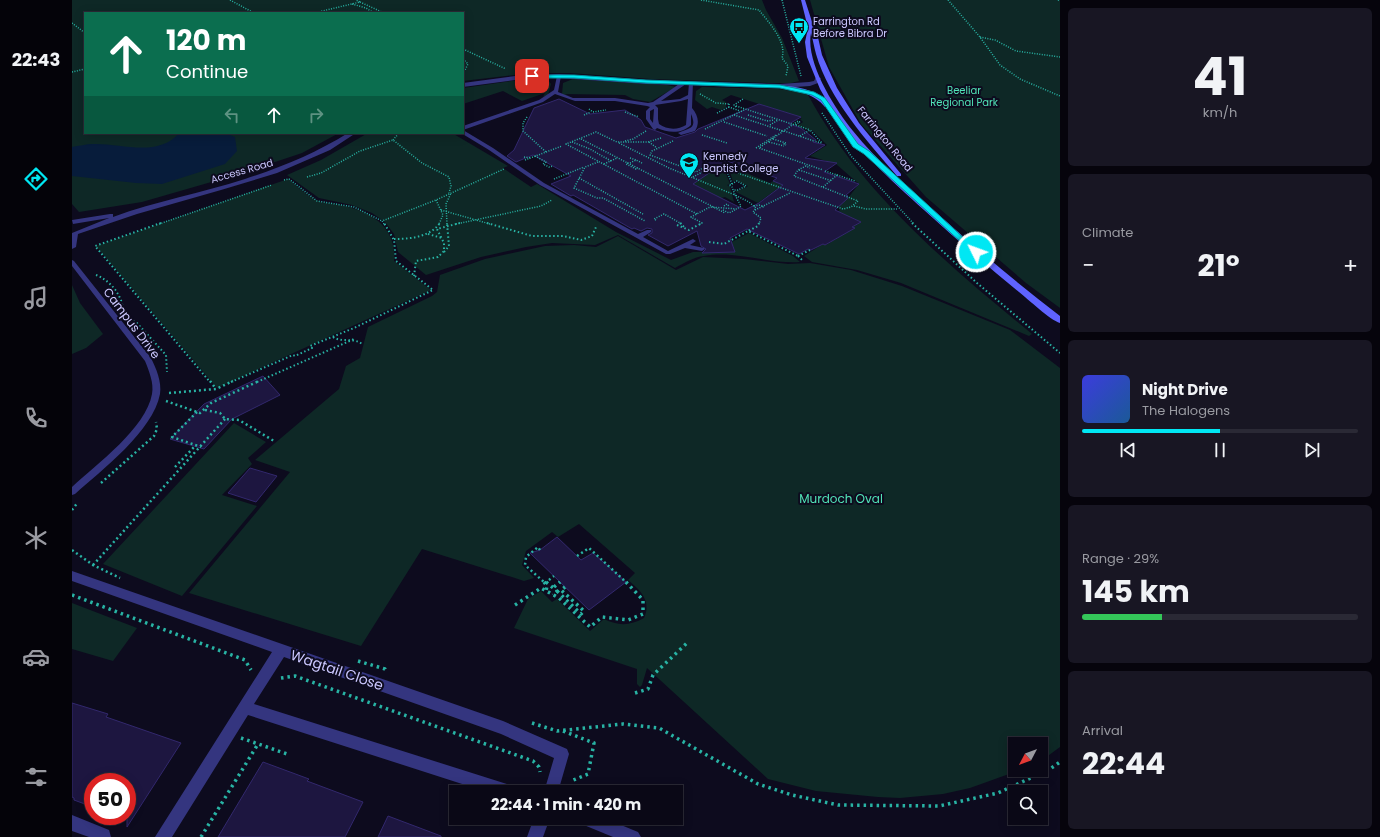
<!DOCTYPE html>
<html lang="en">
<head>
<meta charset="utf-8">
<style>
  :root { --surface:#0a0816; --page:#181623; --text:#f1f3f6; --muted:#999aa1; --line:#2a2935; --accent:#00e7f3 }
  body { margin:0; font-family:Poppins,sans-serif; background:var(--page); color:var(--text); height:100vh; display:flex; flex-direction:column; font-size:15px; white-space:nowrap }
  * { box-sizing:border-box; margin:0 }
  p { font-size:13px; color:var(--muted) }
  .icon { flex:none; width:22px; height:22px; fill:none; stroke:currentColor; stroke-width:2; stroke-linecap:round; stroke-linejoin:round }
  .map { position:relative; flex:1; overflow:hidden }
  .panel { display:flex; flex-direction:column; gap:8px; padding:8px; background:#06040c; width:320px }
  .panel>* { flex:none }
  .guide { position:absolute; left:12px; top:12px; width:380px; height:122px; border-radius:0px; box-shadow:0 2px 10px #0003,0 0 0 1px var(--line); background:#0b6e4f; color:#fff; overflow:hidden }
  .needle { width:26px; rotate:229deg }
  .buttons { position:absolute; left:936px; top:737px; display:grid; gap:8px }
  .buttons a { display:grid; place-items:center; width:40px; height:40px; border-radius:0px; background:var(--surface); box-shadow:0 2px 10px #0003,0 0 0 1px var(--line); font-size:20px }
  .speed { position:absolute; left:12px; top:773px; display:flex; gap:8px; font-size:20px; font-weight:700; text-align:center }
  .speed>* { display:grid; place-content:center; width:52px; height:52px; border-radius:50%; background:var(--surface); box-shadow:0 2px 10px #0003,0 0 0 1px var(--line); line-height:1 }
  .speed .limit { border:6px solid #d22; background:#fff; color:#111 }
  .pin { position:absolute; display:grid; place-items:center; width:34px; height:34px; color:#fff; margin:-17px; border-radius:8px; box-shadow:0 2px 6px #0006 }
  .me { position:absolute; width:44px; margin:-22px; rotate:312deg; stroke-linejoin:round; filter:drop-shadow(0 0 3px #0008) }
  .turn { display:flex; align-items:center; gap:14px; height:84px; padding:0 16px; font-size:18px }
  .turn .icon { width:52px; height:52px; stroke-width:2.5 }
  .turn b { display:block; font-size:28px; line-height:34px }
  .lanes { display:flex; align-items:center; height:38px; padding:0 16px; background:#0003; justify-content:center; gap:20px; direction:ltr }
  .lanes .off { opacity:.35 }
  .big { font-size:30px; font-weight:700; line-height:1.1 }
  .panel .card { flex:1; display:flex; flex-direction:column; justify-content:center; gap:6px; min-width:0; padding:0 14px; border-radius:6px; background:var(--page) }
  .panel .dial { align-items:center; gap:0 }
  .dial b { font-size:52px; line-height:1 }
  .song { display:flex; align-items:center; gap:12px }
  .cover { width:48px; height:48px; border-radius:6px; background:linear-gradient(135deg,hsl(240 70% 55%),hsl(210 70% 35%)) }
  .played { height:4px; border-radius:2px; background:linear-gradient(90deg,var(--accent) 50%,var(--line) 50%) }
  .keys { display:flex; justify-content:space-around; direction:ltr }
  .heat { display:flex; justify-content:space-between; align-items:center; font-size:22px; direction:ltr }
  .charge { height:6px; border-radius:3px; background:linear-gradient(90deg,#34c759 29%,var(--line) 0) }
  .trip { position:absolute; left:377px; top:785px; width:234px; height:40px; border-radius:0px; background:var(--surface); box-shadow:0 2px 10px #0003,0 0 0 1px var(--line); font-weight:700; line-height:40px; text-align:center }
  main { display:flex; flex:1; min-height:0 }
  .tab-bar { display:flex; flex-direction:column; width:72px; justify-content:space-around; align-items:center; background:#040309; color:var(--muted) }
  .tab-bar .icon { width:28px; height:28px }
  .tab-bar .current { color:var(--accent) }
  .tab-bar b { font-size:18px; color:var(--text) }
  .map>svg:first-child { display:block }
</style>
</head>
<body>
<main>
<nav class="tab-bar">
<b>22:43</b>
<svg class="icon current" aria-label="directions" viewBox="0 0 24 24"><path d="M12 3l9 9-9 9-9-9zM9 14v-3h6M13 9l2 2-2 2"/></svg>
<svg class="icon" aria-label="music" viewBox="0 0 24 24"><path d="M9 18V5l10-2v13"/><circle cx="6" cy="18" r="3"/><circle cx="16" cy="16" r="3"/></svg>
<svg class="icon" aria-label="phone" viewBox="0 0 24 24"><path d="M5 4h4l2 5-3 2q2 4 5 5l2-3 5 2v4C11 20 4 13 5 4z"/></svg>
<svg class="icon" aria-label="climate" viewBox="0 0 24 24"><path d="M12 3v18M4 7l16 10M4 17L20 7"/></svg>
<svg class="icon" aria-label="car" viewBox="0 0 24 24"><path d="M5 17H2v-5l4-1 3-4h7l3 4 3 1v5h-3M9 17h6M6 11h13"/><circle cx="7" cy="17" r="2"/><circle cx="17" cy="17" r="2"/></svg>
<svg class="icon" aria-label="filters" viewBox="0 0 24 24"><path d="M4 7h16M4 17h16"/><circle cx="9" cy="7" r="2"/><circle cx="15" cy="17" r="2"/></svg>
</nav>
<div class="map">
<svg width="988" height="837" viewBox="0 0 988 837">
  <rect width="100%" height="100%" fill="#0d0b1e"/>
  <g fill="#0e2826">
    <polygon points="0,0 690,0 694,10 710,38 727,81 719,83 697,83 579,79 498,73 460,73 391,81 391,13 13,13 13,133 267,133 230,153 167,174 70,202 7,212 0,204"/>
    <polygon points="738,0 988,0 988,308 954,283 854,197 789,124 757,67"/>
    <polygon points="468,78 476,80 479,84 476,95 471,97 473,93 450,101 431,91 391,104 391,88 446,80"/>
    <polygon points="501,79 595,85 604,87 578,102 561,99 553,95 493,94 499,97 490,94 491,83"/>
    <path d="M630,87l76,2 29,4c52,98 141,172 225,241l-3,2 -128,-53 -44,-13 -45,-8 -8,-6 19,-12 3,1 28,-17 -2,-1 9,-5 -22,-10 1,-5 -24,-9 -13,3 -26,-12 -19,14 -22,-11v-2l2,1 10,-5 -12,-6 -3,2 -5,-17 42,18 3,-2 66,24 9,-7 11,-14 -23,-20 -26,-8 17,-11 -14,-14 -16,-5 6,-4 -3,-3 2,-1h-3l1,-1 -69,-22 -9,5 4,2v5l-5,3 -9,-3 -5,2 -12,-9 1,-9z"/>
    <path d="M296,133h84l56,33 -5,2 28,19 6,-3 79,48 55,28 22,-8h42l-2,-6h-9l25,-13 44,23 7,6c-32,2 -65,-12 -96,-6 -10,1 -20,7 -29,12l-57,-33 -23,10 -43,-2 -26,4 -45,10 -55,18 -28,-23 -4,-18 -9,-12 -13,-9 -20,-8 -33,-7 -32,-23 34,-15z"/>
    <polygon points="651,166 658,184 655,185 658,187 662,202 653,197 649,198 614,180 635,171 641,173"/>
    <path d="M216,179c9,7 18,16 28,21 6,4 17,3 24,5 31,6 57,22 54,56l37,29 -214,98 -121,-142z"/>
    <path d="M546,236l58,34 27,-13 41,2 44,5 22,-1 41,7 51,16 108,44 50,38v379l-19,14v-17h-26v26h5l-50,18 -27,6 -43,4 -22,-1 -62,-6 -48,-12 -121,-111 -5,17 -2,2 -3,-3v-15l-123,-41 14,-29 13,-8 11,11 5,-3 33,32 14,-12c14,7 26,7 40,-1 8,-17 -4,-28 -16,-38l7,-7 -56,-49 -21,13 -6,-5 -26,19 -4,14 12,13 -10,3 -9,-3 -93,-29 -61,97 -172,-53 101,-121 -35,-12 84,-71 7,-23 14,-8 8,-31 64,-31 5,-4 3,-17 45,-16 60,-13 29,-1 22,2z"/>
    <polygon points="0,285 8,303 31,334 14,348 0,354"/>
    <polygon points="162,423 194,442 176,458 180,464 150,495 185,506 110,596 31,564"/>
    <polygon points="0,603 65,628 41,661 0,649"/>
  </g>
  <path fill="#071c3b" d="M107,133h46l10,4 2,14 -12,13 -63,20 -26,-1 -64,-7v-29c7,-1 14,-3 21,-3 28,-1 65,14 86,-11z"/>
  <g fill="#1d1640" stroke="#32286d" fill-rule="evenodd">
    <path d="M487,99l31,15 35,-4 16,10 4,7 31,11 19,-6 3,-3 61,-25 42,13 -12,7 12,4 15,12 -3,2 12,3 -20,13 32,5 -13,9 35,12 -13,11 2,1 -1,1 1,1 -13,12 26,12 -9,5 3,1 -30,17 -2,-1 -12,6 -3,-1 -9,5 -52,-25 -17,9 5,14 -33,1 4,-4 -5,-3 -4,-15 -29,15 -20,-11 4,-2v-4l-5,-1 -6,3 -7,-3 -2,1 -59,-34 -2,1 -20,-12 20,-8 -38,-21 -17,7 -9,-6 7,-6 20,-42zM655,161l50,17 -4,3 10,4 -24,18 -14,7 -52,-26z"/>
    <polygon points="191,376 208,395 160,419 132,449 98,439 132,404"/>
    <polygon points="178,468 205,476 184,502 156,493"/>
    <polygon points="485,537 509,560 521,553 554,582 517,610 458,553 468,550"/>
    <polygon points="0,703 36,714 34,717 109,743 55,827 55,782 21,782 21,807 2,800 2,798 0,797"/>
    <polygon points="191,762 237,779 235,781 291,802 273,837 146,837"/>
    <polygon points="316,816 369,836 369,837 306,837"/>
  </g>
  <g fill="none" stroke-linecap="round" stroke-linejoin="round">
    <g stroke="#28b3a4" stroke-width="1.5" stroke-dasharray="1 1.5" stroke-linecap="butt">
      <polyline points="158,0 182,13"/>
      <path d="M629,0l58,10c10,13 28,31 23,48l6,8 -2,10"/>
      <polyline points="710,0 729,76"/>
      <polyline points="876,0 908,37 928,65 948,79 988,96"/>
      <polyline points="986,0 988,1"/>
      <polyline points="288,2 312,13"/>
      <polyline points="280,4 294,8 302,13"/>
      <polyline points="242,13 288,2 284,0"/>
      <polyline points="0,23 13,33"/>
      <polyline points="908,37 923,40 944,51 988,57"/>
      <polyline points="391,49 434,69"/>
      <polyline points="391,59 396,64 391,74"/>
      <polyline points="0,72 13,69"/>
      <polyline points="628,94 644,103 658,104"/>
      <polyline points="657,104 657,107 668,111"/>
      <polyline points="664,106 723,125 728,122"/>
      <polyline points="664,107 662,105 671,99"/>
      <polyline points="517,109 521,112 534,110"/>
      <polyline points="553,112 567,117"/>
      <polyline points="645,113 657,107"/>
      <polyline points="750,113 779,156 842,224"/>
      <polyline points="512,115 519,112"/>
      <polyline points="662,115 711,131 709,131"/>
      <polyline points="676,115 695,121 702,120"/>
      <polyline points="455,117 451,123 451,131 474,152"/>
      <polyline points="652,122 695,136"/>
      <polyline points="728,122 726,121 687,148 751,170"/>
      <polyline points="698,125 706,120"/>
      <polyline points="724,125 738,130"/>
      <polyline points="633,129 672,110"/>
      <polyline points="712,131 742,141"/>
      <polyline points="630,135 655,143"/>
      <polyline points="728,136 738,130 750,143 742,141"/>
      <polyline points="589,138 576,142 545,142 524,132 494,144 625,214"/>
      <polyline points="509,139 653,213"/>
      <polyline points="701,139 714,143 712,144 714,145"/>
      <polyline points="321,140 327,133"/>
      <polyline points="553,141 561,139 574,131"/>
      <polyline points="601,141 580,151 578,155 624,172 633,167 642,171 646,168"/>
      <polyline points="500,142 518,149 539,161"/>
      <polyline points="577,142 585,148"/>
      <polyline points="697,142 712,146"/>
      <polyline points="547,143 597,168 663,195 669,206 665,209 638,207 619,217 630,223 628,224"/>
      <polyline points="684,148 704,135"/>
      <polyline points="463,156 474,162 471,164 477,167 481,166"/>
      <polyline points="452,157 459,158"/>
      <polyline points="558,158 564,160"/>
      <polyline points="453,160 490,146"/>
      <polyline points="526,162 513,167 502,188 525,198 531,198 573,221"/>
      <polyline points="556,163 554,164 564,169 566,168"/>
      <polyline points="558,163 564,160 570,163"/>
      <polyline points="532,164 545,158"/>
      <polyline points="654,169 771,209 779,207 786,201 722,176 726,170 734,166 738,168"/>
      <polyline points="654,169 660,184 657,185 660,187 663,195 677,202 684,208 681,212 689,218 687,224"/>
      <polyline points="727,170 760,181"/>
      <polyline points="765,175 783,181"/>
      <polyline points="235,177 249,173 288,151 321,140 350,163 377,177 379,186 377,193"/>
      <polyline points="621,177 636,169"/>
      <polyline points="507,178 571,214"/>
      <polyline points="482,179 512,167"/>
      <polyline points="212,180 217,179 245,201 282,207 310,221"/>
      <polyline points="660,184 665,181 674,186 666,190 661,190"/>
      <polyline points="751,187 765,175 753,171"/>
      <polyline points="364,200 371,215 367,224"/>
      <polyline points="652,206 655,204 657,206"/>
      <polyline points="682,206 688,205 692,207"/>
      <polyline points="782,206 794,209 825,209"/>
      <polyline points="369,210 418,224"/>
      <polyline points="651,210 657,213 663,210"/>
      <polyline points="683,210 718,193"/>
      <polyline points="584,220 582,219 592,214 610,224"/>
      <polyline points="87,224 200,185"/>
      <polyline points="312,224 310,221 364,200 432,169"/>
      <polyline points="375,224 374,204 379,193"/>
      <polyline points="384,224 469,206 480,200"/>
    </g>
    <g stroke="#28b3a4" stroke-width="2" stroke-dasharray="1.5 2.5" stroke-linecap="butt">
      <polyline points="89,223 23,246 138,382"/>
      <polyline points="415,223 460,236 491,236 509,240 520,236 524,227"/>
      <polyline points="608,223 612,227"/>
      <polyline points="687,223 686,226 676,231 726,256"/>
      <polyline points="840,223 905,283 988,353"/>
      <polyline points="605,225 617,230 630,223"/>
      <polyline points="356,234 370,238"/>
      <path d="M322,239c16,0 36,-2 46,-16"/>
      <polyline points="637,242 652,244 676,231"/>
      <polyline points="372,252 377,246 375,223"/>
      <polyline points="726,256 738,250"/>
      <polyline points="726,256 731,261"/>
      <path d="M24,275c14,5 27,21 27,36"/>
      <polyline points="342,276 344,261 366,257 372,251 372,243 365,229 388,223"/>
      <polyline points="61,321 64,322 94,355 95,372"/>
      <path d="M261,337c9,6 20,0 29,7"/>
      <polyline points="159,382 221,355 223,356 240,348 238,346 282,328 361,290 324,261 322,240 312,223"/>
      <polyline points="185,382 282,339"/>
    </g>
    <g stroke="#28b3a4" stroke-width="2.5" stroke-dasharray="2 3" stroke-linecap="butt">
      <polyline points="138,381 144,389"/>
      <polyline points="97,393 144,389 161,381"/>
      <polyline points="94,401 128,413 139,403 187,381"/>
      <polyline points="133,410 148,413 153,419 167,420 202,441"/>
      <polyline points="125,412 100,437 129,447"/>
      <polyline points="103,467 124,445"/>
      <polyline points="29,483 82,436 85,429 84,422"/>
      <polyline points="0,510 6,502"/>
      <polyline points="0,550 21,565 48,578"/>
      <polyline points="468,550 466,547 454,557 453,565 473,583"/>
      <polyline points="505,556 517,548 555,583"/>
      <polyline points="21,565 153,419"/>
      <polyline points="473,583 482,576"/>
      <polyline points="487,583 488,582"/>
    </g>
    <g stroke="#28b3a4" stroke-width="3.5" stroke-dasharray="2.5 4" stroke-linecap="butt">
      <polyline points="472,582 475,586 474,591"/>
      <polyline points="474,582 485,591 481,595"/>
      <polyline points="482,587 488,582"/>
      <polyline points="485,591 509,614 512,611 489,590 493,587"/>
      <polyline points="0,595 173,660 179,670"/>
      <polyline points="443,605 469,588 487,598 518,627 530,617 556,620 571,614 571,600 554,582"/>
      <polyline points="286,661 313,669 314,672"/>
      <polyline points="209,678 223,676 461,761 467,767 468,772"/>
      <polyline points="563,693 576,689 581,675 615,643"/>
      <polyline points="460,723 485,731 551,724 587,728 686,784 720,795 766,805 867,806 926,793 978,769 988,762"/>
      <polyline points="491,731 522,743 516,774 499,781"/>
      <polyline points="169,738 218,755"/>
      <polyline points="129,837 186,744"/>
    </g>
    <g fill="#34357f" fill-rule="evenodd">
      <path d="M487,75l2,1 -3,16 15,6h42l33,5 5,-1 29,-20h4v2l-25,17 19,-2 8,-4 1,-12 4,-1 -1,26c6,7 8,15 3,23l-14,4 -3,-2c10,-5 20,-3 13,-19v11c-9,9 -23,8 -34,3l-2,2 -2,-1 -7,-10v-8l4,-4 -3,-1 -32,-5h-40l-20,-7 -12,8 -80,28v-4l76,-26 15,-10 3,-14zM616,99l-2,26c-8,5 -19,5 -27,-1l-1,-5v-11l-3,-3 26,-4zM582,109l-1,14 -3,-4v-8z"/>
      <polygon points="391,130 421,148 472,183 566,234 575,230 579,230 579,232 571,237 596,251 621,239 624,241 618,245 632,248 633,249 630,251 613,248 598,254 594,254 468,185 417,150 389,133 391,133"/>
      <path d="M0,260l2,1 77,97c5,10 11,24 9,36 -7,37 -58,76 -85,100l-3,1v-8c25,-23 74,-59 80,-93 2,-11 -3,-23 -7,-33l-73,-95z"/>
    </g>
    <g fill="#34357f" fill-rule="evenodd">
      <polygon points="487,74 574,80 708,84 737,82 742,81 744,77 749,78 746,83 738,86 708,88 574,84 487,78 450,79 391,87 391,83 450,75"/>
      <path d="M276,133h8l-26,17 -53,23 -56,17 -84,24 -59,20 -2,13 -4,2v-16l37,-15 -36,6 -1,-4 38,-6h3v3c43,-16 89,-24 132,-38 37,-12 71,-26 103,-46z"/>
      <polygon points="0,571 431,721 495,749 497,754 486,792 472,792 482,758 429,734 212,657 182,704 438,785 443,787 445,792 415,792 176,715 100,837 83,837 200,652 0,581"/>
      <polygon points="0,815 37,830 39,837 17,837 0,831"/>
      <polygon points="462,818 478,818 471,837 455,837"/>
      <polygon points="504,818 532,818 566,832 569,837 541,837 507,823"/>
    </g>
    <path fill="#5f63ff" fill-rule="evenodd" d="M729,0h4l9,28 3,5 5,22 15,33 22,35 42,51v2h-4c-30,-35 -68,-77 -81,-122 -2,-7 -3,-14 -5,-21 -6,29 24,76 42,98 25,31 56,57 86,84 39,35 79,69 121,101v7c-10,-3 -32,-24 -41,-31 -33,-27 -64,-54 -95,-82 -34,-31 -71,-63 -94,-104l-5,1c-11,-13 -23,-15 -39,-18v-2l2,-1c15,2 30,5 40,17l-8,-14 -13,-32 -2,-15 3,-14z"/>
  </g>
  <polygon fill="#00e7f3" stroke="#00969e" points="458,75 502,75 574,80 708,85 742,92 753,98 786,144 797,151 907,252 901,253 792,154 781,147 749,100 740,95 708,88 574,83 502,78 460,78"/>
  <defs>
    <g id="bus-pin" transform="scale(1)"><path d="M0 17L-7.5 6A9.5 9.5 0 1 1 7.5 6Z" fill="#00e7f3" stroke="#0d0b1e"/><path d="M-5-6H5V4H4V6H2V4H-2V6H-4V4H-5ZM-3.5-4V0h7V-4ZM-3.5 1.2v1.5H-2V1.2ZM2 1.2v1.5H3.5V1.2Z" fill="#111"/></g>
    <g id="school-pin" transform="scale(1)"><path d="M0 17L-7.5 6A9.5 9.5 0 1 1 7.5 6Z" fill="#00e7f3" stroke="#0d0b1e"/><path d="M0-5L7-2L0 1L-7-2ZM-4 1L0 2.5L4 1V4Q0 6-4 4Z" fill="#111"/></g>
  </defs>
  <g fill-rule="evenodd">
    <use href="#bus-pin" x="727" y="27"/>
    <use href="#school-pin" x="617" y="162"/>
  </g>
  <g text-anchor="middle" dominant-baseline="central" stroke-width="4" stroke-linejoin="round" paint-order="stroke">
    <g font-size="10" fill="#ccc8ff" stroke="#0d0b1e" text-anchor="start">
      <text x="741" y="21">Farrington Rd<tspan x="741" dy="12">Before Bibra Dr</tspan></text>
      <text x="631" y="156">Kennedy<tspan x="631" dy="12">Baptist College</tspan></text>
    </g>
    <g font-size="10" fill="#51e3b7" stroke="#0d0b1e">
      <text x="892" y="90">Beeliar<tspan x="892" dy="12">Regional Park</tspan></text>
    </g>
    <g font-size="10" fill="#ccc8ff" stroke="#0d0b1e">
      <text transform="translate(813 139) rotate(51)">Farrington Road</text>
      <text transform="translate(170 171) rotate(-16)">Access Road</text>
    </g>
    <g font-size="12" fill="#ccc8ff" stroke="#0d0b1e">
      <text transform="translate(60 323) rotate(53)">Campus Drive</text>
    </g>
    <g font-size="12" fill="#51e3b7" stroke="#0d0b1e">
      <text x="769" y="498">Murdoch Oval</text>
    </g>
    <g font-size="14" fill="#ccc8ff" stroke="#0d0b1e">
      <text transform="translate(265 670) rotate(19)">Wagtail Close</text>
    </g>
  </g>
</svg>
<div class="buttons">
<a><svg class="needle" viewBox="-14 -14 28 28"><path d="M0-13l5 13h-10z" fill="#e53935"/><path d="M0 13l5-13h-10z" fill="#999aa1"/></svg></a>
<a><svg class="icon" aria-label="search" viewBox="0 0 24 24"><circle cx="10" cy="10" r="6"/><path d="M15 15l6 6"/></svg></a>
</div>
<div class="speed"><div class="limit">50</div></div>
<div class="pin" style="left:460px;top:76px;background:#d93025"><svg class="icon" aria-label="arrive" viewBox="0 0 24 24"><path d="M6 21V4h12l-3 4 3 4H6"/></svg></div>
<svg class="me" style="left:904px;top:252px" viewBox="-20 -20 40 40"><circle r="17" fill="#00e7f3" stroke="#fff" stroke-width="3"/><path d="M0-11L8 9 0 5-8 9z" fill="#fff"/></svg>
<div class="trip">22:44 · 1 min · 420 m</div>
<div class="guide">
<div class="turn"><svg class="icon" aria-label="ahead" viewBox="0 0 24 24"><path d="M12 20V5M6 11l6-6 6 6"/></svg><div><b>120 m</b>Continue</div></div>
<div class="lanes"><svg class="icon off" aria-label="left" viewBox="0 0 24 24"><path d="M17 20v-9H6M10 6l-5 5 5 5"/></svg><svg class="icon" aria-label="ahead" viewBox="0 0 24 24"><path d="M12 20V5M6 11l6-6 6 6"/></svg><svg class="icon off" aria-label="right" viewBox="0 0 24 24"><path d="M7 20v-9h11M14 6l5 5-5 5"/></svg></div>
</div>
</div>
<section class="panel">
<div class="card dial"><b>41</b><p>km/h</p></div>
<div class="card"><p>Climate</p>
<div class="heat"><a>−</a><b class="big">21°</b><a>+</a></div>
</div>
<div class="card">
<div class="song"><i class="cover"></i><div><b>Night Drive</b><p>The Halogens</p></div></div>
<div class="played"></div>
<div class="keys"><svg class="icon" aria-label="previous" viewBox="0 0 24 24"><path d="M18 5L8 12l10 7zM5 5v14"/></svg><svg class="icon" aria-label="pause" viewBox="0 0 24 24"><path d="M8 5v14M16 5v14"/></svg><svg class="icon" aria-label="next" viewBox="0 0 24 24"><path d="M6 5l10 7-10 7zM19 5v14"/></svg></div>
</div>
<div class="card"><p>Range · 29%</p><b class="big">145 km</b><div class="charge"></div></div>
<div class="card"><p>Arrival</p><b class="big">22:44</b></div>
</section>
</main>
</body>
</html>
